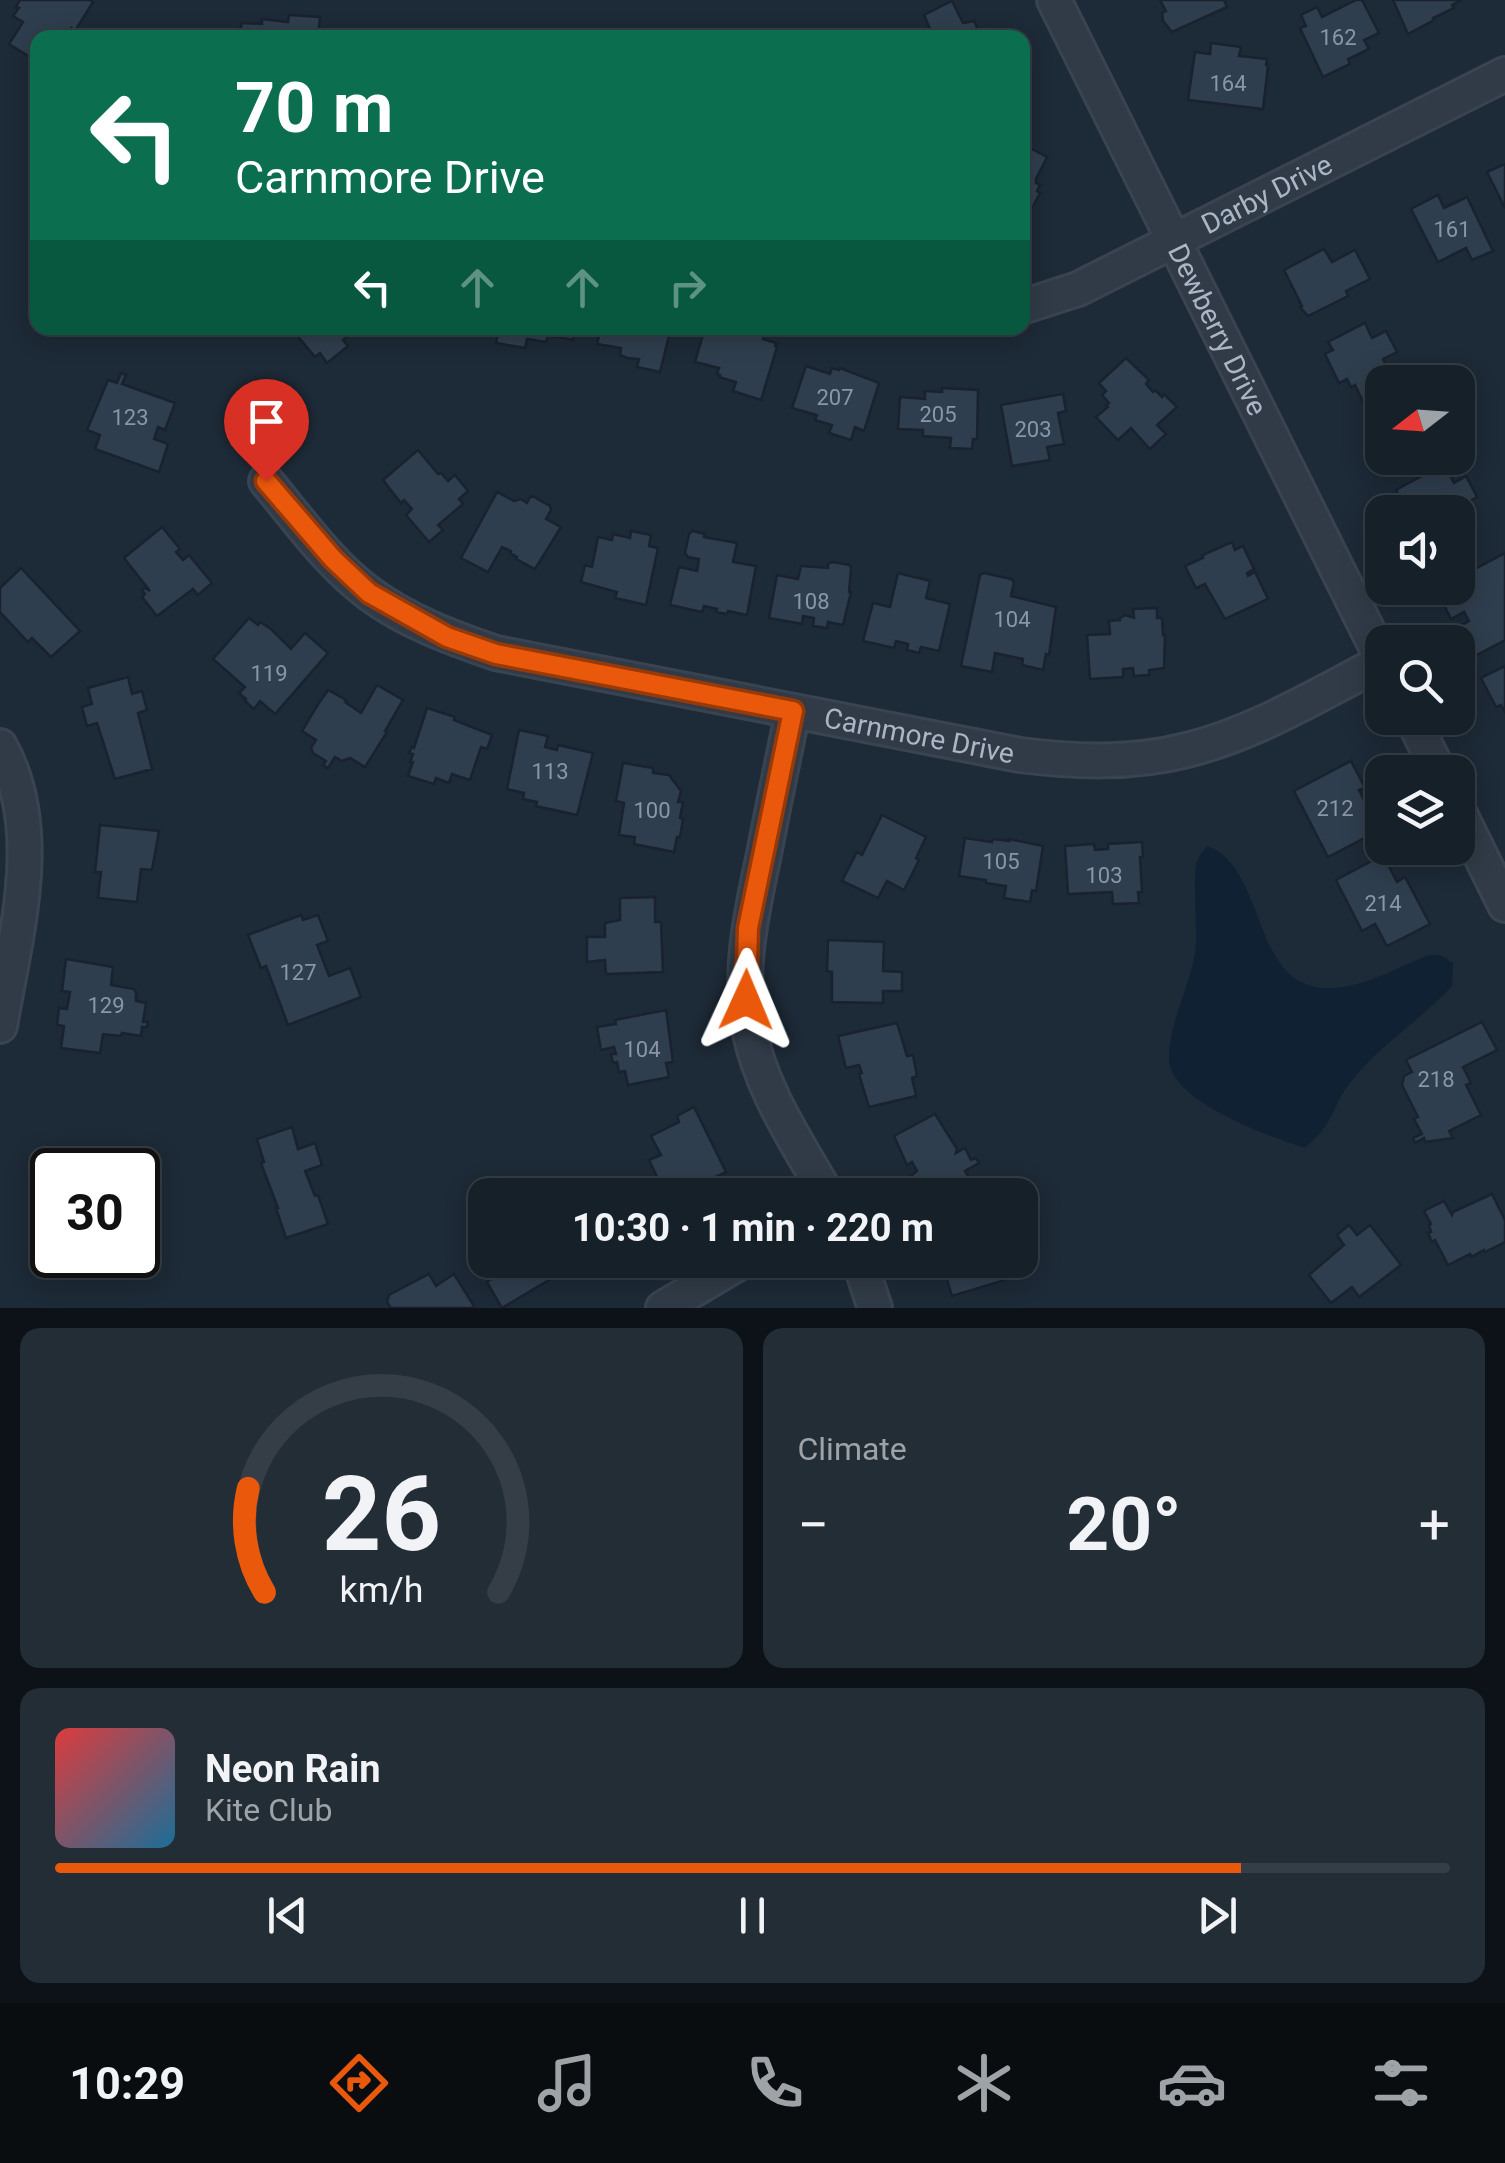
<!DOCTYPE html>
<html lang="en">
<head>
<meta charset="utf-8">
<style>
  :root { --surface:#162029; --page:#232d35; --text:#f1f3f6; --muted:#9ea3a8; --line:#353e46; --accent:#ea580c }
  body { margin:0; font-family:Roboto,sans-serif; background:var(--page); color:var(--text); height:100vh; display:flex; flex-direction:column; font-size:38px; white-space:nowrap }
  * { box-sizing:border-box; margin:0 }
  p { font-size:32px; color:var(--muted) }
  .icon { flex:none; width:55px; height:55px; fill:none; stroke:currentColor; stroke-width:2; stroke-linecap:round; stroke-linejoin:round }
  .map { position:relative; height:1308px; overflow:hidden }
  .drawer { display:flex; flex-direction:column; gap:20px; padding:20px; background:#0c1217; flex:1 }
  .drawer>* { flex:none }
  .top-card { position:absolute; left:30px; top:30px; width:1000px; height:305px; border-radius:20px; box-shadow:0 5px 25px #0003,0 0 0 2px var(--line); background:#0b6e4f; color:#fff; overflow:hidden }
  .needle { width:65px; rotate:253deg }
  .controls { position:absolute; left:1365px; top:365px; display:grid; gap:20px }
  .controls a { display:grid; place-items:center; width:110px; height:110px; border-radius:20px; background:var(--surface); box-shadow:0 5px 25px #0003,0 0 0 2px var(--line); font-size:50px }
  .speed { position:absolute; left:30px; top:1148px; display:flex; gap:20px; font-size:50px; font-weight:700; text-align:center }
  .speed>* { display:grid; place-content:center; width:130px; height:130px; border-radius:50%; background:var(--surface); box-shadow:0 5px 25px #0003,0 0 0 2px var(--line); line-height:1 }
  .speed .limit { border:5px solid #111; border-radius:15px; background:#fff; color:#111 }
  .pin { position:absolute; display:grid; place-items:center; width:85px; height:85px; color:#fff; margin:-102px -42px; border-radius:50% 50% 50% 0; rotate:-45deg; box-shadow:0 0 10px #0007 }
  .pin .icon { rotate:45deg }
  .me { position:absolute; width:110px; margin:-55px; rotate:1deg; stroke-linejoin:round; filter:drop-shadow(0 0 8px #0008) }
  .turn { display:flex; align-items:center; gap:35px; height:210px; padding:0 40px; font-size:45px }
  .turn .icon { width:130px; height:130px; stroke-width:2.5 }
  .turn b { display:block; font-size:70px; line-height:85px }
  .lanes { display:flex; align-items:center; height:95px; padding:0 40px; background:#0003; justify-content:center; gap:50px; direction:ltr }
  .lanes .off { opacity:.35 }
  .big { font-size:75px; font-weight:700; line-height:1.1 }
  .drawer .card { flex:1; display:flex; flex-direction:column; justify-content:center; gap:15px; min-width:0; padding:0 35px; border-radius:20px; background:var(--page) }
  .drawer .dial { align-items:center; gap:0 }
  .dial svg { height:260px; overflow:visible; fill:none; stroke:var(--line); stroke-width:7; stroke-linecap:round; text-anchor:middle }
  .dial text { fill:var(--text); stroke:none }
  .song { display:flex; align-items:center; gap:30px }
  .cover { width:120px; height:120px; border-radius:15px; background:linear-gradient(135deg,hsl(0 70% 55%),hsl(200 70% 35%)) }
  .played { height:10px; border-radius:5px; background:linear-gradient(90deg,var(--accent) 85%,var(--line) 85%) }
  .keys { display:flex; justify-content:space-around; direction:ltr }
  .heat { display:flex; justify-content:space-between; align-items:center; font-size:55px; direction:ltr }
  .drawer .tiles { flex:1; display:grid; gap:20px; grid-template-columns:1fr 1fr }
  .card:last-child { grid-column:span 2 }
  .trip { position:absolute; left:468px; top:1178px; width:570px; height:100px; border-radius:20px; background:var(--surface); box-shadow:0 5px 25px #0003,0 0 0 2px var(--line); font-weight:700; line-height:100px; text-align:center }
  .menu { display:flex; height:160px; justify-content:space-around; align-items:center; background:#090d10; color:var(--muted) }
  .menu .icon { width:70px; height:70px }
  .menu .selected { color:var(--accent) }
  .menu b { font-size:45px; color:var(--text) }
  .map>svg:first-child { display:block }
</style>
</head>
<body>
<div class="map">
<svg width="1505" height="1308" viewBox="0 0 1505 1308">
  <rect width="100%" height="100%" fill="#1d2a37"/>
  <path fill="#112134" d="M1207,846c48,15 49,104 86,131 32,24 78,4 110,-11 10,-4 25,-13 36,-11 5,1 9,5 14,8l-1,23c-32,35 -74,60 -103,98 -11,14 -16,33 -27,47 -5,6 -12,12 -17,17 -35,-12 -137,-46 -136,-91 1,-39 24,-75 27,-113 1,-18 -4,-74 2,-85 2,-5 6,-9 9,-13z"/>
  <g fill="#2f3e4e" stroke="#19222e" stroke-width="2.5">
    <polygon points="20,0 90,0 93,2 75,31 71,28 67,38 38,38 38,62 9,44 23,22 13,16 19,8 16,7"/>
    <polygon points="1160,0 1224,0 1227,7 1172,32 1163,21 1162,13 1166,11"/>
    <polygon points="1356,0 1362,0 1379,33 1364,40 1369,49 1348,59 1350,64 1323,77 1300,28 1306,26 1301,15 1317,7 1322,17"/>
    <polygon points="1393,0 1462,0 1452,5 1454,8 1433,18 1434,20 1408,34"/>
    <polygon points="952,1 963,23 974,21 982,38 934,38 924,15"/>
    <polygon points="289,15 320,17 318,38 238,38 242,23 262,24 262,19 288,22"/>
    <polygon points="1211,43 1241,47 1239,56 1267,59 1266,65 1268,66 1263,109 1188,100 1195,52 1210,54"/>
    <polygon points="1022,144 1047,157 1036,179 1036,183 1040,185 1037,191 1040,193 1024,223"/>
    <polygon points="1505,164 1505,208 1487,172"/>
    <polygon points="1438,195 1444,208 1467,197 1493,251 1472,260 1466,248 1438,262 1411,209"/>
    <polygon points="1324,249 1332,262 1355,250 1370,279 1346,291 1348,296 1308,316 1300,307 1302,306 1284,270"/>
    <polygon points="1365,323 1372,338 1386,331 1397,352 1383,359 1387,368 1384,370 1390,382 1382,382 1382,402 1367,410 1355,385 1351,387 1347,379 1339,383 1325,354 1333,350 1328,342"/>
    <polygon points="291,328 354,328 356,330 343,340 348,346 327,363 320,353 315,357"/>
    <polygon points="499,328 575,328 573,340 548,335 546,342 527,339 525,348 496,343"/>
    <polygon points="601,328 677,328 676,333 670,332 660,372 637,367 639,359 627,358 620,355 621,348 597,344"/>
    <polygon points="705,328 727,328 746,333 747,330 764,336 763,339 776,343 775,346 777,347 761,400 733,391 736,382 719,377 720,375 717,374 719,368 695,362"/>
    <polygon points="1126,358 1149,380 1146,384 1153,392 1155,390 1162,397 1164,394 1177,407 1157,425 1166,434 1150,449 1131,428 1118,440 1096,417 1108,407 1106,405 1109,403 1102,395 1106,391 1099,383"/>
    <polygon points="806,366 830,374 832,368 839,370 840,368 879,383 864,431 855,427 851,440 829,433 832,425 815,420 817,415 792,408"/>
    <polygon points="121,373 126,375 122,384 175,403 165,430 158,427 154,439 168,444 159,472 95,449 100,435 87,430 108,380 117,383"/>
    <polygon points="942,388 978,390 977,439 973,439 972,449 950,448 951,438 923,436 923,430 898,429 900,397 925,399 925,391 942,392"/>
    <polygon points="1063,394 1066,411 1058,413 1064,444 1047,447 1050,460 1012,466 1001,405"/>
    <polygon points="418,450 438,474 441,473 448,481 455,475 468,491 459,499 463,504 438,525 443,530 429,542 406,515 412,509 404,500 401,503 383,480"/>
    <polygon points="1444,464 1454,483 1466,476 1477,497 1464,504 1476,532 1458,542 1458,512 1407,512 1396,490"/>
    <polygon points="497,492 514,501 521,499 527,503 530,497 534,497 550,506 551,510 546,519 561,527 535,569 516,559 517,557 510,553 511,551 502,547 488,572 461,558"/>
    <polygon points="162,527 180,549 176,552 183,560 189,555 212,583 198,595 193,589 157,616 142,597 145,594 142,590 145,588 150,591 124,558"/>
    <polygon points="631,531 651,535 649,546 658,548 646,605 615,598 617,592 581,582 585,565 592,567 598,537 612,540 613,534 630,538"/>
    <polygon points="692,531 705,534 704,537 737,543 733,562 756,566 747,615 728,611 727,614 716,612 717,609 704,606 702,612 670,605 679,567 697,571 699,559 688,557 685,553 689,534"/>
    <polygon points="1232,542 1235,550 1243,546 1254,569 1247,573 1248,576 1255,572 1268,599 1225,619 1205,584 1196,588 1185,566 1203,558 1202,556 1207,553"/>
    <polygon points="1505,553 1505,640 1471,658 1456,628 1469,621 1464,612 1451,619 1436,589 1458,588 1458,578"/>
    <polygon points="832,562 850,565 851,569 849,592 851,592 843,625 828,622 827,628 813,626 814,618 803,616 802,624 769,618 777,575 798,579 801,566 828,568 828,564"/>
    <polygon points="21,568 80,631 51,657 32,638 28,642 0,612 0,588"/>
    <polygon points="898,573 930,581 926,598 950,604 939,651 921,647 919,653 907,650 908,644 896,641 894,648 863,641 873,603 890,607"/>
    <polygon points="984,573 1011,579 1014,582 1011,596 1056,607 1049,655 1046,654 1043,670 1022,665 1023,659 995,653 992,672 961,666 980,575"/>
    <polygon points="1157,608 1157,618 1162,618 1163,635 1165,635 1164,668 1149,670 1149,675 1134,676 1133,668 1123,669 1123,677 1090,679 1087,635 1110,634 1109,621 1120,620 1120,618 1125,615 1134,618 1133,609"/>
    <polygon points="249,618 258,625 260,622 271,629 291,649 305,633 328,653 275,714 260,701 254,709 245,701 246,699 239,693 245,687 213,659"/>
    <polygon points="1505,666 1505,712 1501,705 1496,707 1481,678"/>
    <polygon points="128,677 132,694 142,691 147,710 138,713 152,769 115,779 97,723 87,726 82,707 92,704 88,688"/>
    <polygon points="377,685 403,700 385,731 387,732 365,767 350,758 342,761 335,757 328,768 323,765 326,761 313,753 311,748 316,740 302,731 317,706 328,690 346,700 345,702 361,713"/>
    <polygon points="427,708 455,717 454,720 492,735 487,749 481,747 470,780 452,774 449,783 436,778 434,784 408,776 413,762 410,762 413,754 409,753 412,747 414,748"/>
    <polygon points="519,730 548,736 545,747 557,750 558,745 593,753 577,815 536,806 537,802 523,799 524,793 507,789"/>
    <polygon points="1351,761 1365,788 1359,790 1376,824 1371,827 1374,833 1328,857 1294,791"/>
    <polygon points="623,763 653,768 653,773 669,775 681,791 678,802 683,802 680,818 683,819 680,837 677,837 674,852 634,844 635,837 619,835 624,803 616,801"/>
    <polygon points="882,815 926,837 916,858 919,860 904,890 887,881 878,898 842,881 857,852 862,855"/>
    <polygon points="100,825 159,831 152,870 141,869 137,902 98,898 101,872 95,872"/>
    <polygon points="965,838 992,842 993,839 1009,841 1009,839 1043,846 1036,891 1032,890 1030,902 1004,898 1006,886 986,883 986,880 959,876"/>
    <polygon points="1142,842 1143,857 1140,857 1142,892 1138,892 1139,903 1113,904 1112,892 1068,894 1065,846 1094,844 1095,850 1108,849 1108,844"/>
    <polygon points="1383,855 1397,882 1405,877 1430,924 1387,946 1375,924 1362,931 1336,880"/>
    <polygon points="655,897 655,922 661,922 663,972 606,974 605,960 587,962 587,937 605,937 605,923 620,920 620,898"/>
    <polygon points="301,915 303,920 318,915 328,941 317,945 329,976 350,968 361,997 288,1025 266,966 261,968 248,935"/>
    <polygon points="828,940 884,942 883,971 902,972 902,991 883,991 883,1003 832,1002 832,972 827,971"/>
    <polygon points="66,959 113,967 111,985 134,989 136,993 136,1001 146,1003 143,1022 148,1022 147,1027 142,1027 141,1036 122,1033 121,1036 103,1034 100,1053 61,1048 64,1026 57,1025 59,1008 67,1009 70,992 62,991"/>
    <polygon points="666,1010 673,1062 666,1063 669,1077 628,1085 625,1071 619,1072 617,1062 613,1063 611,1054 616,1054 614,1047 601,1050 597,1027 616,1024 615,1020"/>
    <polygon points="1482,1022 1497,1050 1463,1067 1471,1083 1466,1085 1481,1115 1449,1131 1453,1138 1425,1142 1424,1138 1415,1143 1413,1138 1422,1134 1414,1119 1418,1117 1402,1085 1404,1076 1412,1072 1406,1060"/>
    <polygon points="897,1023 907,1056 913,1055 917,1076 912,1078 916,1096 869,1107 859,1074 862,1073 859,1065 846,1068 838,1036"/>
    <polygon points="694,1107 726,1172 701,1184 703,1187 695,1192 680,1195 672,1179 661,1185 649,1160 661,1155 651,1136 679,1122 677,1116"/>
    <polygon points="935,1114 957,1149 956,1153 965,1148 971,1160 976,1158 979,1163 965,1171 968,1176 961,1180 962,1182 955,1186 954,1183 939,1191 941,1195 920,1195 911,1176 917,1171 912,1162 907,1165 894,1136"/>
    <polygon points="292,1127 298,1149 315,1143 322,1165 305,1171 315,1196 318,1195 328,1224 286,1238 276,1208 278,1208 261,1163 264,1162 257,1139"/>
    <polygon points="606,1178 613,1188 624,1181 633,1195 578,1195"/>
    <polygon points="52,1191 52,1229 51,1230 39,1196"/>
    <polygon points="1492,1194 1505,1220 1505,1242 1485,1252 1484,1250 1471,1257 1470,1254 1448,1265 1435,1240 1432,1242 1428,1233 1431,1232 1429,1225 1431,1224 1424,1211 1444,1201 1452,1215 1453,1212"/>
    <polygon points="1349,1225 1357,1235 1370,1225 1401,1265 1359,1297 1352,1287 1331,1303 1309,1275 1344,1245 1337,1235"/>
    <polygon points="485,1258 485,1260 564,1260 569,1268 502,1308 487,1282 492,1278 481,1260"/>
    <polygon points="941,1260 1011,1260 1013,1266 1002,1269 1005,1280 952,1296"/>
    <polygon points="429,1274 436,1286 454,1274 475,1308 391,1308 387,1302 389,1295"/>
  </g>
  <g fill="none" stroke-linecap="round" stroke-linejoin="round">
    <g stroke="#3a4451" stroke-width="38">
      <g id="minor">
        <path id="s1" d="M1054,0l328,659"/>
        <path id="s2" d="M1022,307l56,-18 427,-215"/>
        <path id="s3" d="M266,481c32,38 64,84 104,113 38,28 82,44 126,59l524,102c56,7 112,9 167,-5 69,-17 132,-56 195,-88"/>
        <path d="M793,711c-10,48 -20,96 -29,143 -12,57 -26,117 -15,175 12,61 48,113 78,166"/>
        <polyline points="1412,718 1439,772"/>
        <path d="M0,746c47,84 15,191 0,280"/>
        <polyline points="1458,810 1505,905"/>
        <polyline points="859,1260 875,1308"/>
        <polyline points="663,1308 744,1260"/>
      </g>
    </g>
    <use href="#minor" stroke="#313b47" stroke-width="32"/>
  </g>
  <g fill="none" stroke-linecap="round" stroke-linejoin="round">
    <g stroke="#983908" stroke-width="25">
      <polyline id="route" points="266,481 333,559 369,593 447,637 496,654 793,711 748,928 746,1000"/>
    </g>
    <use href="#route" stroke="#ea580c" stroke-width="18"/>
  </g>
  <g text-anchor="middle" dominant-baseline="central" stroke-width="10" stroke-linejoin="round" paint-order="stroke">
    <g font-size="22" fill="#8996a5">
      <text x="1338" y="37">162</text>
      <text x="1228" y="83">164</text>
      <text x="1452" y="229">161</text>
      <text x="835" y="397">207</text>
      <text x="938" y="414">205</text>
      <text x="130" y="417">123</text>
      <text x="1033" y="429">203</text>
      <text x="811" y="601">108</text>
      <text x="1012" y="619">104</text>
      <text x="269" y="673">119</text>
      <text x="550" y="771">113</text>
      <text x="1335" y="808">212</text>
      <text x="652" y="810">100</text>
      <text x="1001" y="861">105</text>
      <text x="1104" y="875">103</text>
      <text x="1383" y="903">214</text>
      <text x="298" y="972">127</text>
      <text x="106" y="1005">129</text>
      <text x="642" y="1049">104</text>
      <text x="1436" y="1079">218</text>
    </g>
    <g font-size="28" fill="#aab6c5" stroke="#17202b">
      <text stroke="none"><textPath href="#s2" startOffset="270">Darby Drive</textPath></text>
      <text stroke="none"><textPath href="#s1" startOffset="368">Dewberry Drive</textPath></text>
      <text stroke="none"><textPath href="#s3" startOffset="725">Carnmore Drive</textPath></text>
    </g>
  </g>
</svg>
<div class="controls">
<a><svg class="needle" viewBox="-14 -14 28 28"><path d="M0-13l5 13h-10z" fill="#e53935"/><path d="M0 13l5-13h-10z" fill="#9ea3a8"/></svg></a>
<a><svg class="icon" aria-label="sound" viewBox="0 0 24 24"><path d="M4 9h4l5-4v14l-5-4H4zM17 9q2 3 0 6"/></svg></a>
<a><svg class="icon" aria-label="search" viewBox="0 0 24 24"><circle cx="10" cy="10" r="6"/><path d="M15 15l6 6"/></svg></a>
<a><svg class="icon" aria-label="layers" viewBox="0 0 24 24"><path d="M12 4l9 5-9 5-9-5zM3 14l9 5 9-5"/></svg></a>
</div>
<div class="speed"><div class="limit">30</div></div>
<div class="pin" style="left:266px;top:481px;background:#d93025"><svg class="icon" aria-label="arrive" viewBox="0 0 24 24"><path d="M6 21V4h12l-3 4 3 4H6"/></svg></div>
<svg class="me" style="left:746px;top:1000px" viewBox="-20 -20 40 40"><path d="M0-17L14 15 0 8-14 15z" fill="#ea580c" stroke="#fff" stroke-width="4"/></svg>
<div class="trip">10:30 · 1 min · 220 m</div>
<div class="top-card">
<div class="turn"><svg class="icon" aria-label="left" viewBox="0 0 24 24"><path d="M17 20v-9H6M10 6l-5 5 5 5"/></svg><div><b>70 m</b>Carnmore Drive</div></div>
<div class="lanes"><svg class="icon" aria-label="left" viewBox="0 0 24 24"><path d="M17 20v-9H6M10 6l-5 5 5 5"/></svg><svg class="icon off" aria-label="ahead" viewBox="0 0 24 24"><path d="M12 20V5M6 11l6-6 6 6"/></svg><svg class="icon off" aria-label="ahead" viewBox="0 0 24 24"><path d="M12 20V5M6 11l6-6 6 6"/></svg><svg class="icon off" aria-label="right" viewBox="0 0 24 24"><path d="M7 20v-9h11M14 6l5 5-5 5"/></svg></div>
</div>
</div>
<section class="drawer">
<div class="tiles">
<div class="card dial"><svg viewBox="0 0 100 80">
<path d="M14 69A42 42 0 1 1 86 69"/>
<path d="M14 69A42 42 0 0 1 9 37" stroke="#ea580c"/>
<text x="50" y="56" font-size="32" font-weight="700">26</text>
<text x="50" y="72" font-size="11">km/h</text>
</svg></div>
<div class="card"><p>Climate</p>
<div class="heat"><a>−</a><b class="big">20°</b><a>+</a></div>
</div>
<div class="card">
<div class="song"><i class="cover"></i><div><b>Neon Rain</b><p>Kite Club</p></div></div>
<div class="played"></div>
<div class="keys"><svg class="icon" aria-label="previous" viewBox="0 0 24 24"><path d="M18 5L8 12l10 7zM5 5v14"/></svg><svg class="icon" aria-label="pause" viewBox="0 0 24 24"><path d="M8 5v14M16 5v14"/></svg><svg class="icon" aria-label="next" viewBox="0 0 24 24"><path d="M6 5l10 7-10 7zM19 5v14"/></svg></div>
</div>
</div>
</section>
<nav class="menu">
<b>10:29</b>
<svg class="icon selected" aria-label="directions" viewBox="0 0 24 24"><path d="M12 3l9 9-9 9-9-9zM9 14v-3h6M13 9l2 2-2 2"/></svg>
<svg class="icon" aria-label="music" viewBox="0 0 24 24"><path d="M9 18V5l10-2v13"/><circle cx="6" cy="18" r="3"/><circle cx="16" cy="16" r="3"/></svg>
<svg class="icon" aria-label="phone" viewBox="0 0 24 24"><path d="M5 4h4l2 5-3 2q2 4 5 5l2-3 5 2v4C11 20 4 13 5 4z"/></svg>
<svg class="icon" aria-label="climate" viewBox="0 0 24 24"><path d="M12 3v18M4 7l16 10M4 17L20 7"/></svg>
<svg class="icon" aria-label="car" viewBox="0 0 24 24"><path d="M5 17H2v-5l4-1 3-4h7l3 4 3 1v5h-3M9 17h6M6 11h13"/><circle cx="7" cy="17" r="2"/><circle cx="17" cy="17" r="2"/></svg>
<svg class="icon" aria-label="filters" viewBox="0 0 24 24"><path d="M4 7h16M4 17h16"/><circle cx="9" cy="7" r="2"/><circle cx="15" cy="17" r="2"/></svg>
</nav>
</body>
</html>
